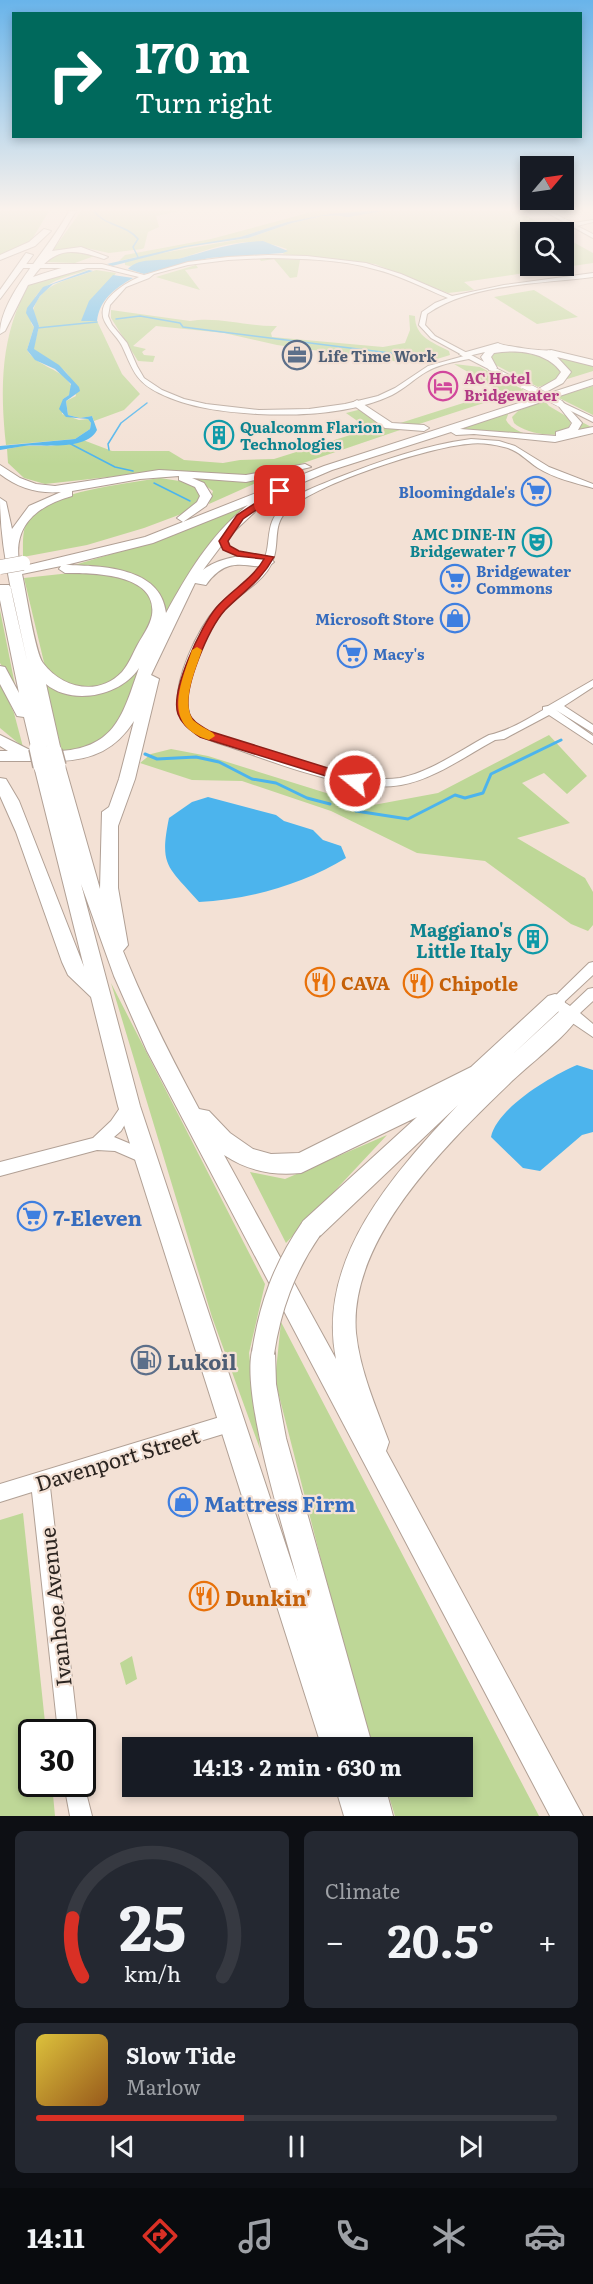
<!DOCTYPE html>
<html lang="en">
<head>
<meta charset="utf-8">
<style>
  :root { --surface:#171b24; --page:#242831; --text:#f1f3f6; --muted:#9ea1a6; --line:#363941; --accent:#d93025 }
  body { margin:0; font-family:Literata,serif; background:var(--page); color:var(--text); height:100vh; display:flex; flex-direction:column; font-size:22px; white-space:nowrap }
  * { box-sizing:border-box; margin:0 }
  p { font-size:20px; color:var(--muted) }
  .icon { flex:none; width:33px; height:33px; fill:none; stroke:currentColor; stroke-width:2; stroke-linecap:round; stroke-linejoin:round }
  .map { position:relative; height:1816px; overflow:hidden }
  .drawer { display:flex; flex-direction:column; gap:15px; padding:15px; background:#0d0f14; flex:1 }
  .drawer>* { flex:none }
  .banner { position:absolute; left:12px; top:12px; width:570px; height:126px; border-radius:0px; box-shadow:0 3px 9px #0003; background:#00695c; color:#fff; overflow:hidden }
  .needle { width:39px; rotate:61deg }
  .controls { position:absolute; left:520px; top:156px; display:grid; gap:12px }
  .controls a { display:grid; place-items:center; width:54px; height:54px; border-radius:0px; background:var(--surface); box-shadow:0 3px 9px #0003; font-size:30px }
  .speed { position:absolute; left:18px; top:1719px; display:flex; gap:12px; font-size:30px; font-weight:700; text-align:center }
  .speed>* { display:grid; place-content:center; width:78px; height:78px; border-radius:50%; background:var(--surface); box-shadow:0 3px 9px #0003; line-height:1 }
  .speed .limit { border:3px solid #111; border-radius:9px; background:#fff; color:#111 }
  .pin { position:absolute; display:grid; place-items:center; width:51px; height:51px; color:#fff; margin:-26px; border-radius:12px; box-shadow:0 3px 9px #0006 }
  .me { position:absolute; width:66px; margin:-33px; rotate:287deg; stroke-linejoin:round; filter:drop-shadow(0 0 4px #0008) }
  .turn { display:flex; align-items:center; gap:21px; height:126px; padding:0 24px; font-size:27px }
  .turn .icon { width:78px; height:78px; stroke-width:2.5 }
  .turn b { display:block; font-size:42px; line-height:51px }
  .big { font-size:45px; font-weight:700; line-height:1.1 }
  .drawer .tile { flex:1; display:flex; flex-direction:column; justify-content:center; gap:9px; min-width:0; padding:0 21px; border-radius:9px; background:var(--page) }
  .drawer .dial { align-items:center; gap:0 }
  .dial svg { height:156px; overflow:visible; fill:none; stroke:var(--line); stroke-width:7; stroke-linecap:round; text-anchor:middle }
  .dial text { fill:var(--text); stroke:none }
  .song { display:flex; align-items:center; gap:18px }
  .cover { width:72px; height:72px; border-radius:9px; background:linear-gradient(135deg,hsl(50 70% 55%),hsl(30 70% 35%)) }
  .played { height:6px; border-radius:3px; background:linear-gradient(90deg,var(--accent) 40%,var(--line) 40%) }
  .keys { display:flex; justify-content:space-around; direction:ltr }
  .heat { display:flex; justify-content:space-between; align-items:center; font-size:33px; direction:ltr }
  .drawer .tiles { flex:1; display:grid; gap:15px; grid-template-columns:1fr 1fr }
  .tile:last-child { grid-column:span 2 }
  .trip { position:absolute; left:122px; top:1737px; width:351px; height:60px; border-radius:0px; background:var(--surface); box-shadow:0 3px 9px #0003; font-weight:700; line-height:60px; text-align:center }
  .tabs { display:flex; height:96px; justify-content:space-around; align-items:center; background:#090b0e; color:var(--muted) }
  .tabs .icon { width:42px; height:42px }
  .tabs .selected { color:var(--accent) }
  .tabs b { font-size:27px; color:var(--text) }
  .map>svg:first-child { display:block }
</style>
</head>
<body>
<div class="map">
<svg width="593" height="1816" viewBox="0 0 593 1816">
  <rect width="100%" height="100%" fill="#f3e1d5"/>
  <g fill="#bed797" fill-rule="evenodd">
    <polygon points="0,211 49,211 31,241 0,256"/>
    <polygon points="81,211 179,211 156,216 159,227 148,232 144,248 142,249 109,253 86,248 53,250"/>
    <path d="M315,211h219l-14,1 36,20h-25v34h33v-29l29,16v10l-129,19 10,8 -26,3 -73,-29 -92,-10 4,-5c-39,-15 -68,-3 -105,9 -17,5 -35,3 -52,8l-5,-1v-3l16,-6 -22,5 6,-6 86,-16zM338,213l10,2 -26,1 -30,7 -44,15 -103,18 95,-19 47,-15z"/>
    <polygon points="65,250 97,255 75,263 45,262"/>
    <polygon points="259,258 300,260 297,277 290,278 274,259 261,261"/>
    <polygon points="196,265 198,268 185,270 200,290 156,277"/>
    <path d="M80,270h9c-24,7 -59,14 -58,44 0,6 -1,9 3,13l-7,23c11,18 36,18 45,37l-3,8 -6,4 -1,15 17,6 9,-1 3,4 -1,6 -15,10 -69,6c-6,-57 -6,-111 24,-162z"/>
    <path d="M96,270l20,3 -35,48h16l25,53 18,20 -16,16 -30,11 -2,-5 -12,2 -12,-3 -2,-14 10,-5c-7,-38 -25,-25 -43,-46l6,-24 -6,-15c8,-30 38,-31 63,-41z"/>
    <polygon points="534,290 578,317 537,324 494,297"/>
    <path d="M111,310l79,11c28,-5 58,6 87,5l-6,7 1,4 111,10 22,-4 5,-13 -1,-15 6,1c0,21 17,26 34,35l1,4 -26,8 -24,-1 -123,-17 -53,-12 -68,-7 -23,20 13,3 -4,3 2,3 11,1 -2,6 -15,-1 -27,-43z"/>
    <polygon points="533,349 593,364 593,371 564,380 569,370 561,363"/>
    <path d="M498,350c21,1 50,1 64,20l-5,11 -19,6 -46,-24 -2,-9z"/>
    <polygon points="454,364 480,367 524,390 416,425 394,425 501,391"/>
    <polygon points="593,386 593,415 557,397"/>
    <path d="M544,400l5,6 22,13c0,25 -46,15 -57,4l-2,-6 6,-6z"/>
    <polygon points="362,409 391,428 400,430 277,472 242,477 172,470 45,484 24,478 8,463 7,449 22,446 51,446 83,440 112,451 169,451 184,460 223,463 240,460 274,459 363,431 362,429 366,427 346,413"/>
    <path d="M509,412l-3,8c8,15 38,20 54,16 7,-2 14,-9 21,-12l-1,-3 13,7c-45,13 -89,5 -135,1z"/>
    <polygon points="192,476 234,481 263,480 209,504 213,491"/>
    <path d="M160,478l32,5 11,13 -11,14 -48,18 -57,17 -64,12c0,-12 -1,-25 4,-36 12,-29 104,-38 133,-43z"/>
    <polygon points="255,502 241,513 164,622 151,586 71,566 166,538"/>
    <polygon points="89,571 107,573 137,583 152,598 155,616 128,667 114,681 96,687 71,687 46,671 24,578"/>
    <polygon points="0,610 16,690 0,663"/>
    <polygon points="143,656 124,719 98,746 62,752 45,681 107,690"/>
    <polygon points="0,682 14,713 23,747 0,728"/>
    <polygon points="549,735 587,776 567,794 544,773 522,783 570,823 517,838 585,878 593,892 593,925 588,931 571,924 485,861 417,853 331,811 242,781 192,780 140,763 151,754 171,749 208,756 368,806 438,793"/>
    <polygon points="111,983 265,1284 249,1353 260,1449 212,1317"/>
    <polygon points="387,1135 286,1243 250,1172 285,1179"/>
    <polygon points="281,1322 539,1816 395,1816 386,1787 462,1786 462,1748 373,1747 353,1685 275,1380"/>
    <polygon points="23,1513 46,1732 32,1732 32,1784 52,1784 55,1816 0,1816 0,1520"/>
    <polygon points="132,1656 137,1679 126,1685 120,1663"/>
  </g>
  <g fill="#4cb4ed">
    <polygon points="330,214 353,215 322,216 292,223 248,238 186,247 112,266 107,264 185,246 240,237 287,222"/>
    <path d="M263,241l25,10 -5,2 -74,5 -65,16 -16,-5c11,-13 38,-7 54,-11 27,-8 52,-16 81,-17z"/>
    <path d="M89,270l4,1 -40,13 -13,12 -7,12 6,18 -5,23 25,16 20,22 1,4 -14,10 2,14 12,3 12,-2 5,14c-10,21 -55,14 -73,16 -8,1 -16,3 -24,4v-4l75,-7 15,-10 1,-6 -3,-4 -22,-2 -7,-8 4,-10 6,-4 2,-11 -16,-15 -20,-9 -8,-10 7,-23 -8,-14 1,-5 16,-21z"/>
    <path d="M113,275l20,3c-19,11 -33,21 -36,43h-16l8,-20z"/>
    <path d="M208,797l68,18 8,6 29,9 10,10 18,6 5,12c-43,26 -97,42 -147,44 -31,-36 -40,-35 -30,-84l23,-16z"/>
    <path d="M577,1065l16,5v62l-11,3 -42,36 -17,-3 -32,-31c6,-29 60,-61 86,-72z"/>
  </g>
  <g fill="none" stroke-linecap="round" stroke-linejoin="round">
    <g stroke="#4cb4ed" stroke-width="1.5">
      <path d="M94,211c10,15 32,13 44,28l-5,8 5,10"/>
      <polyline points="116,319 140,316 180,323 183,327 414,356"/>
      <polyline points="37,328 97,322"/>
      <polyline points="67,442 115,467 133,471"/>
      <polyline points="109,450 108,444 121,423 147,403"/>
      <polyline points="154,483 190,501"/>
    </g>
    <g stroke="#4cb4ed" stroke-width="3">
      <polyline points="145,754 157,759 196,757 219,762 252,779 276,783 307,798 330,804"/>
      <polyline points="356,811 408,819 455,795 465,798 483,793 491,774 561,740"/>
    </g>
    <polygon fill="#4cb4ed" fill-rule="evenodd" points="367,211 383,211 348,217 328,214"/>
    <g stroke="#b1a095" stroke-width="2">
      <g id="minor">
        <polygon points="544,211 549,211 573,223 593,220 593,222 577,226 593,234 593,238"/>
        <path d="M268,255l39,1 59,7 35,11 51,22 52,-11 89,-12v4c-52,7 -122,6 -166,37l-2,11 10,11 91,48v2h-4l-53,-27c-15,3 -30,5 -43,13 -12,7 -22,17 -34,23 -40,19 -92,21 -135,19 -33,-2 -68,-6 -98,-21 -23,-11 -26,-23 -36,-45 -4,-10 -13,-16 -18,-26 -11,-21 19,-38 34,-45l-37,-9h-81l-3,-2 3,-2h81l42,11 44,-13 40,-5zM268,258c36,1 72,1 106,11 26,6 49,19 74,29l-13,5 -13,9 -3,13 12,13 33,18 -36,10 -33,22 -17,8 -33,8 -36,5 -50,1 -53,-6 -22,-5 -22,-9 -18,-12 -7,-12 -10,-23 -15,-18 -4,-9 2,-11 16,-18 23,-9 5,-4 34,-9 40,-5z"/>
        <polygon points="559,401 593,417 593,422 557,404 556,403"/>
        <path d="M471,439l28,2 16,5 34,21 44,17v4c-18,-5 -39,-10 -55,-20 -12,-8 -20,-18 -34,-21 -12,-3 -25,-5 -36,-3 -39,3 -154,40 -181,67 -14,13 -8,30 -13,46 -3,11 -10,19 -18,26 -10,9 -22,16 -31,26 -20,22 -44,75 -36,104 2,8 9,13 15,16 13,8 29,11 43,16 36,13 74,26 112,32 14,2 28,3 41,1 31,-6 62,-29 89,-43 19,-4 37,-15 54,-25v-3l5,-1 45,-26v7l-29,19 29,19v8l-37,-23 37,26v8l-44,-29 -45,24 -9,1c-30,16 -60,39 -94,45 -13,2 -27,2 -41,0 -41,-6 -82,-21 -121,-35 -14,-5 -30,-9 -43,-16 -7,-5 -14,-12 -17,-20 -8,-31 19,-86 39,-108 13,-15 34,-22 43,-40 14,-23 -1,-43 27,-64 14,-11 32,-17 49,-24 43,-17 88,-33 134,-39z"/>
        <polygon points="593,962 593,975 564,1002 570,1006 588,989 593,988 593,1001 580,1013 593,1024 593,1037 565,1018 549,1002 589,963"/>
        <polygon points="129,1100 134,1102 136,1106 121,1131 114,1137 150,1152 152,1157 150,1162 145,1164 115,1151 97,1150 0,1176 0,1162 93,1138 111,1121 124,1102"/>
        <polygon points="233,1413 239,1416 242,1422 239,1428 233,1431 50,1487 78,1732 58,1732 32,1492 0,1502 0,1484"/>
        <polygon points="82,1777 92,1816 70,1816 64,1784 82,1784"/>
      </g>
    </g>
    <g stroke="#b1a095" stroke-width="2">
      <g id="highway">
        <path d="M69,211h7l-24,40 29,-4 27,10 -4,2c-33,-11 -49,-12 -71,18 14,-4 41,-16 54,-9l-59,17 -23,46 -5,3c0,-39 50,-85 69,-123z"/>
        <polygon points="44,229 51,231 35,246 0,260 0,255 29,242"/>
        <polygon points="26,253 33,255 0,299 0,290"/>
        <path d="M498,343c4,3 48,9 53,7l42,10v6l-36,-9 14,15 -8,11 -19,10 -4,-1v-4l16,-9 5,-7c-14,-20 -44,-23 -67,-19l-3,4 6,11 -5,3 -3,-1 -8,-13 4,-5 -21,5 -5,-3z"/>
        <path d="M593,379v6l-133,44 96,7v-4l13,-4 3,-5 -15,-19 5,-3 20,22 -4,7 15,-3v6l-38,9 -81,-8 -18,1 -5,-3 -119,38 -75,32 5,3 -2,2 -33,31 -24,32c15,-13 56,-21 71,-8 -16,15 -42,-15 -68,23l-11,-2 -44,92 8,4 -24,100 -17,47v62l10,57 -5,6c22,55 48,106 76,158l10,2 21,22 23,16 18,5 28,-1 172,-86 77,-71 7,-2 7,2 3,6 -3,6 -49,46 50,-46 7,-2 7,2 3,6c-10,20 -53,52 -71,70 -62,60 -161,155 -153,249 4,38 20,74 33,109l-3,9 197,365h-33l-403,-765 -33,-75 -33,-92 59,222 158,476c-13,-49 -61,-196 -44,-238l9,-3 9,3 3,9 1,31 10,54 87,310h-51l-204,-642 -27,-109 -23,-22 -6,-13 -46,-130 -16,-36v-18l6,1 13,22 65,166 -50,-201 6,-5h-40v-10h8l-8,-5v-11l32,16 -8,-34 -7,-1 -17,-32v-18l5,1 14,26 -19,-93v-15h9l2,3 16,72c-12,-54 -27,-107 -27,-162l6,4 6,27 17,-23 32,-14c-23,2 -43,-4 -61,-18v-9l20,13 16,6 19,2 104,-16 87,5 59,-11 6,3 -65,15 -54,-4 12,5 8,13 -6,10 -23,16 -6,-4 20,-16 3,-6 -5,-9 -16,-7v-4l-39,3 -68,12v5c-36,10 -61,31 -52,71l125,-30 179,-71zM248,505c-37,29 -60,68 -82,108 -5,-46 -64,-47 -100,-48l87,-22zM61,566l-2,3 6,4c27,0 93,0 87,42 -2,11 -9,20 -14,29 -5,9 -9,20 -16,28 -24,25 -60,16 -79,-9 -8,-10 -17,-72 -21,-89zM139,668c-16,46 -23,79 -78,83l-15,-67c26,22 75,12 93,-16zM134,721l-15,58 -10,28 -7,5 -2,77 -35,-123 -6,-5c34,-1 57,-12 75,-40zM458,1105c-64,68 -142,154 -122,254l-112,-204c24,16 49,21 77,18l116,-56 -114,104 -4,8 4,8 8,3 8,-3z"/>
        <polygon points="357,400 392,423 424,425 429,428 424,431 385,428 353,405 352,403"/>
        <polygon points="335,1786 385,1786 393,1816 344,1816"/>
      </g>
    </g>
    <use href="#minor" fill="#fff" fill-rule="evenodd"/>
    <use href="#highway" fill="#fff" fill-rule="evenodd"/>
    <g stroke="#b1a095" stroke-width="8" stroke-linecap="butt">
      <polyline id="minor-bridge" points="524,385 559,403"/>
    </g>
    <g stroke="#b1a095" stroke-width="15" stroke-linecap="butt">
      <polyline id="highway-bridge-far2" points="0,567 23,563"/>
    </g>
    <g stroke="#b1a095" stroke-width="20" stroke-linecap="butt">
      <g id="highway-bridge-far1">
        <polyline points="38,748 42,766"/>
        <polyline points="53,751 57,766"/>
      </g>
    </g>
    <g stroke="#b1a095" stroke-width="24" stroke-linecap="butt">
      <path id="highway-bridge" d="M263,1353c7,-46 21,-85 48,-124"/>
    </g>
    <use href="#minor-bridge" stroke="#fff" stroke-width="7"/>
    <use href="#highway-bridge-far2" stroke="#fff" stroke-width="14"/>
    <use href="#highway-bridge-far1" stroke="#fff" stroke-width="17"/>
    <use href="#highway-bridge" stroke="#fff" stroke-width="22"/>
  </g>
  <linearGradient id="sky" x2="0" y2="1"><stop stop-color="#69b4ea"/><stop offset="0.45" stop-color="#faf2ec"/><stop offset="1" stop-color="#faf2ec" stop-opacity="0"/></linearGradient>
  <rect width="593" height="465" fill="url(#sky)"/>
  <path fill="#d93025" stroke="#8d1f18" stroke-width="1.5" d="M277,489l7,2 -41,28 -15,22 2,5 9,5 35,6c-13,24 -30,34 -49,53 -16,18 -43,79 -36,103 3,9 12,13 20,18l151,47v6l-5,1 -155,-48c-9,-7 -18,-12 -22,-23 -8,-23 23,-88 38,-106 15,-18 36,-28 48,-49l-27,-3 -14,-6 -4,-9 18,-26z"/>
  <path fill="#f59e0b" d="M197,647l5,3c-6,19 -21,51 -9,70 5,5 14,9 20,13l2,3 -6,4c-48,-15 -28,-56 -17,-90z"/>
  <defs>
    <g id="office-ring" transform="scale(1.5)"><circle r="9.5" fill="#f3e1d5" stroke="#5c6f8a" stroke-width="1.5"/><path d="M-6-3h4V-5.5h4V-3h4V5H-6ZM-1-4.5V-3h2v-1.5ZM-6 0V1H6V0Z" fill="#5c6f8a"/></g>
    <g id="hotel-ring" transform="scale(1.5)"><circle r="9.5" fill="#f3e1d5" stroke="#d1479c" stroke-width="1.5"/><path d="M-6-4.5h1.5V1H6V5H4.5V3h-9V5H-6ZM-4 0a1.8 1.8 0 1 1 3.6 0ZM.5 0V-2.5h3Q6-2.5 6 0Z" fill="#d1479c"/></g>
    <g id="building-ring" transform="scale(1.5)"><circle r="9.5" fill="#f3e1d5" stroke="#0f9aa8" stroke-width="1.5"/><path d="M-4-6H4V6H1V3H-1V6H-4ZM-2.5-4.3h1.7v1.8h-1.7ZM.8-4.3h1.7v1.8H.8ZM-2.5-1h1.7V.8h-1.7ZM.8-1h1.7V.8H.8Z" fill="#0f9aa8"/></g>
    <g id="supermarket-ring" transform="scale(1.5)"><circle r="9.5" fill="#f3e1d5" stroke="#3f7fe0" stroke-width="1.5"/><path d="M-6-5.5h2.5l.6 2H6L4.5 2H-2.5L-4.4-4H-6ZM-1.5 3.2a1.3 1.3 0 1 0 .1 0ZM3 3.2a1.3 1.3 0 1 0 .1 0Z" fill="#3f7fe0"/></g>
    <g id="theatre-ring" transform="scale(1.5)"><circle r="9.5" fill="#f3e1d5" stroke="#0f9aa8" stroke-width="1.5"/><path d="M-5-5.5Q0-4 5-5.5V0Q5 5 0 6Q-5 5-5 0ZM-3.3-2.5H-1v1.5H-3.3ZM1-2.5H3.3v1.5H1ZM-2.8 1Q0 5.5 2.8 1Z" fill="#0f9aa8"/></g>
    <g id="shop-ring" transform="scale(1.5)"><circle r="9.5" fill="#f3e1d5" stroke="#3f7fe0" stroke-width="1.5"/><path d="M-5-2.5h2.3a2.7 3.5 0 0 1 5.4 0H5L5.5 6h-11ZM-1.5-2.5h3a1.5 2.3 0 0 0-3 0Z" fill="#3f7fe0"/></g>
    <g id="restaurant-ring" transform="scale(1.5)"><circle r="9.5" fill="#f3e1d5" stroke="#e8710a" stroke-width="1.5"/><path d="M-5-6h1v4h1v-4h1v4h1v-4h1v5L-1.5 .5V6h-2V.5L-5-1ZM5-6V6H3V1.5H1.5Q1.5-4 5-6Z" fill="#e8710a"/></g>
    <g id="fuel-ring" transform="scale(1.5)"><circle r="9.5" fill="#f3e1d5" stroke="#5c6f8a" stroke-width="1.5"/><path d="M-5.5-6h7V0h2V4h1.3V-2.5L3-4.5l.8-.8L6-3V5H2.5V1h-1V6h-7ZM-4.2-4.7v3.2H.2V-4.7Z" fill="#5c6f8a"/></g>
  </defs>
  <g fill-rule="evenodd">
    <use href="#office-ring" x="297" y="355"/>
    <use href="#hotel-ring" x="443" y="386"/>
    <use href="#building-ring" x="219" y="435"/>
    <use href="#supermarket-ring" x="536" y="491"/>
    <use href="#theatre-ring" x="537" y="542"/>
    <use href="#supermarket-ring" x="455" y="579"/>
    <use href="#shop-ring" x="455" y="618"/>
    <use href="#supermarket-ring" x="352" y="653"/>
    <use href="#building-ring" x="533" y="939"/>
    <use href="#restaurant-ring" x="320" y="982"/>
    <use href="#restaurant-ring" x="418" y="983"/>
    <use href="#supermarket-ring" x="32" y="1216"/>
    <use href="#fuel-ring" x="146" y="1360"/>
    <use href="#shop-ring" x="183" y="1502"/>
    <use href="#restaurant-ring" x="204" y="1596"/>
  </g>
  <g text-anchor="middle" dominant-baseline="central" stroke-width="4.5" stroke-linejoin="round" paint-order="stroke">
    <g font-size="15" font-weight="bold" fill="#4e5e75" stroke="#f3e1d5" text-anchor="start">
      <text x="318" y="355">Life Time Work</text>
    </g>
    <g font-size="15" font-weight="bold" fill="#b23c85" stroke="#f3e1d5" text-anchor="start">
      <text x="464" y="377">AC Hotel<tspan x="464" dy="17">Bridgewater</tspan></text>
    </g>
    <g font-size="15" font-weight="bold" fill="#0d838f" stroke="#f3e1d5" text-anchor="start">
      <text x="240" y="426">Qualcomm Flarion<tspan x="240" dy="17">Technologies</tspan></text>
      <text x="516" y="533" text-anchor="end">AMC DINE-IN<tspan x="516" dy="17">Bridgewater 7</tspan></text>
    </g>
    <g font-size="15" font-weight="bold" fill="#366cbe" stroke="#f3e1d5" text-anchor="end">
      <text x="515" y="491">Bloomingdale's</text>
      <text x="476" y="570" text-anchor="start">Bridgewater<tspan x="476" dy="17">Commons</tspan></text>
      <text x="434" y="618">Microsoft Store</text>
      <text x="373" y="653" text-anchor="start">Macy's</text>
    </g>
    <g font-size="18" font-weight="bold" fill="#0d838f" stroke="#f3e1d5" text-anchor="end">
      <text x="512" y="929">Maggiano's<tspan x="512" dy="21">Little Italy</tspan></text>
    </g>
    <g font-size="18" font-weight="bold" fill="#c56008" stroke="#f3e1d5" text-anchor="start">
      <text x="341" y="982">CAVA</text>
      <text x="439" y="983">Chipotle</text>
    </g>
    <g font-size="21" font-weight="bold" fill="#366cbe" stroke="#f3e1d5" text-anchor="start">
      <text x="53" y="1216">7-Eleven</text>
      <text x="204" y="1502">Mattress Firm</text>
    </g>
    <g font-size="21" font-weight="bold" fill="#4e5e75" stroke="#f3e1d5" text-anchor="start">
      <text x="167" y="1360">Lukoil</text>
    </g>
    <g font-size="21" fill="#2c2521" stroke="#f3e1d5">
      <text transform="translate(117 1458) rotate(-17)">Davenport Street</text>
      <text transform="translate(54 1607) rotate(-96)">Ivanhoe Avenue</text>
    </g>
    <g font-size="21" font-weight="bold" fill="#c56008" stroke="#f3e1d5" text-anchor="start">
      <text x="225" y="1596">Dunkin'</text>
    </g>
  </g>
</svg>
<div class="controls">
<a><svg class="needle" viewBox="-14 -14 28 28"><path d="M0-13l5 13h-10z" fill="#e53935"/><path d="M0 13l5-13h-10z" fill="#9ea1a6"/></svg></a>
<a><svg class="icon" aria-label="search" viewBox="0 0 24 24"><circle cx="10" cy="10" r="6"/><path d="M15 15l6 6"/></svg></a>
</div>
<div class="speed"><div class="limit">30</div></div>
<div class="pin" style="left:280px;top:491px;background:#d93025"><svg class="icon" aria-label="arrive" viewBox="0 0 24 24"><path d="M6 21V4h12l-3 4 3 4H6"/></svg></div>
<svg class="me" style="left:355px;top:781px" viewBox="-20 -20 40 40"><circle r="17" fill="#d93025" stroke="#fff" stroke-width="3"/><path d="M0-11L8 9 0 5-8 9z" fill="#fff"/></svg>
<div class="trip">14:13 · 2 min · 630 m</div>
<div class="banner">
<div class="turn"><svg class="icon" aria-label="right" viewBox="0 0 24 24"><path d="M7 20v-9h11M14 6l5 5-5 5"/></svg><div><b>170 m</b>Turn right</div></div>
</div>
</div>
<section class="drawer">
<div class="tiles">
<div class="tile dial"><svg viewBox="0 0 100 80">
<path d="M14 69A42 42 0 1 1 86 69"/>
<path d="M14 69A42 42 0 0 1 9 39" stroke="#d93025"/>
<text x="50" y="56" font-size="32" font-weight="700">25</text>
<text x="50" y="72" font-size="11">km/h</text>
</svg></div>
<div class="tile"><p>Climate</p>
<div class="heat"><a>−</a><b class="big">20.5°</b><a>+</a></div>
</div>
<div class="tile">
<div class="song"><i class="cover"></i><div><b>Slow Tide</b><p>Marlow</p></div></div>
<div class="played"></div>
<div class="keys"><svg class="icon" aria-label="previous" viewBox="0 0 24 24"><path d="M18 5L8 12l10 7zM5 5v14"/></svg><svg class="icon" aria-label="pause" viewBox="0 0 24 24"><path d="M8 5v14M16 5v14"/></svg><svg class="icon" aria-label="next" viewBox="0 0 24 24"><path d="M6 5l10 7-10 7zM19 5v14"/></svg></div>
</div>
</div>
</section>
<nav class="tabs">
<b>14:11</b>
<svg class="icon selected" aria-label="directions" viewBox="0 0 24 24"><path d="M12 3l9 9-9 9-9-9zM9 14v-3h6M13 9l2 2-2 2"/></svg>
<svg class="icon" aria-label="music" viewBox="0 0 24 24"><path d="M9 18V5l10-2v13"/><circle cx="6" cy="18" r="3"/><circle cx="16" cy="16" r="3"/></svg>
<svg class="icon" aria-label="phone" viewBox="0 0 24 24"><path d="M5 4h4l2 5-3 2q2 4 5 5l2-3 5 2v4C11 20 4 13 5 4z"/></svg>
<svg class="icon" aria-label="climate" viewBox="0 0 24 24"><path d="M12 3v18M4 7l16 10M4 17L20 7"/></svg>
<svg class="icon" aria-label="car" viewBox="0 0 24 24"><path d="M5 17H2v-5l4-1 3-4h7l3 4 3 1v5h-3M9 17h6M6 11h13"/><circle cx="7" cy="17" r="2"/><circle cx="17" cy="17" r="2"/></svg>
</nav>
</body>
</html>
